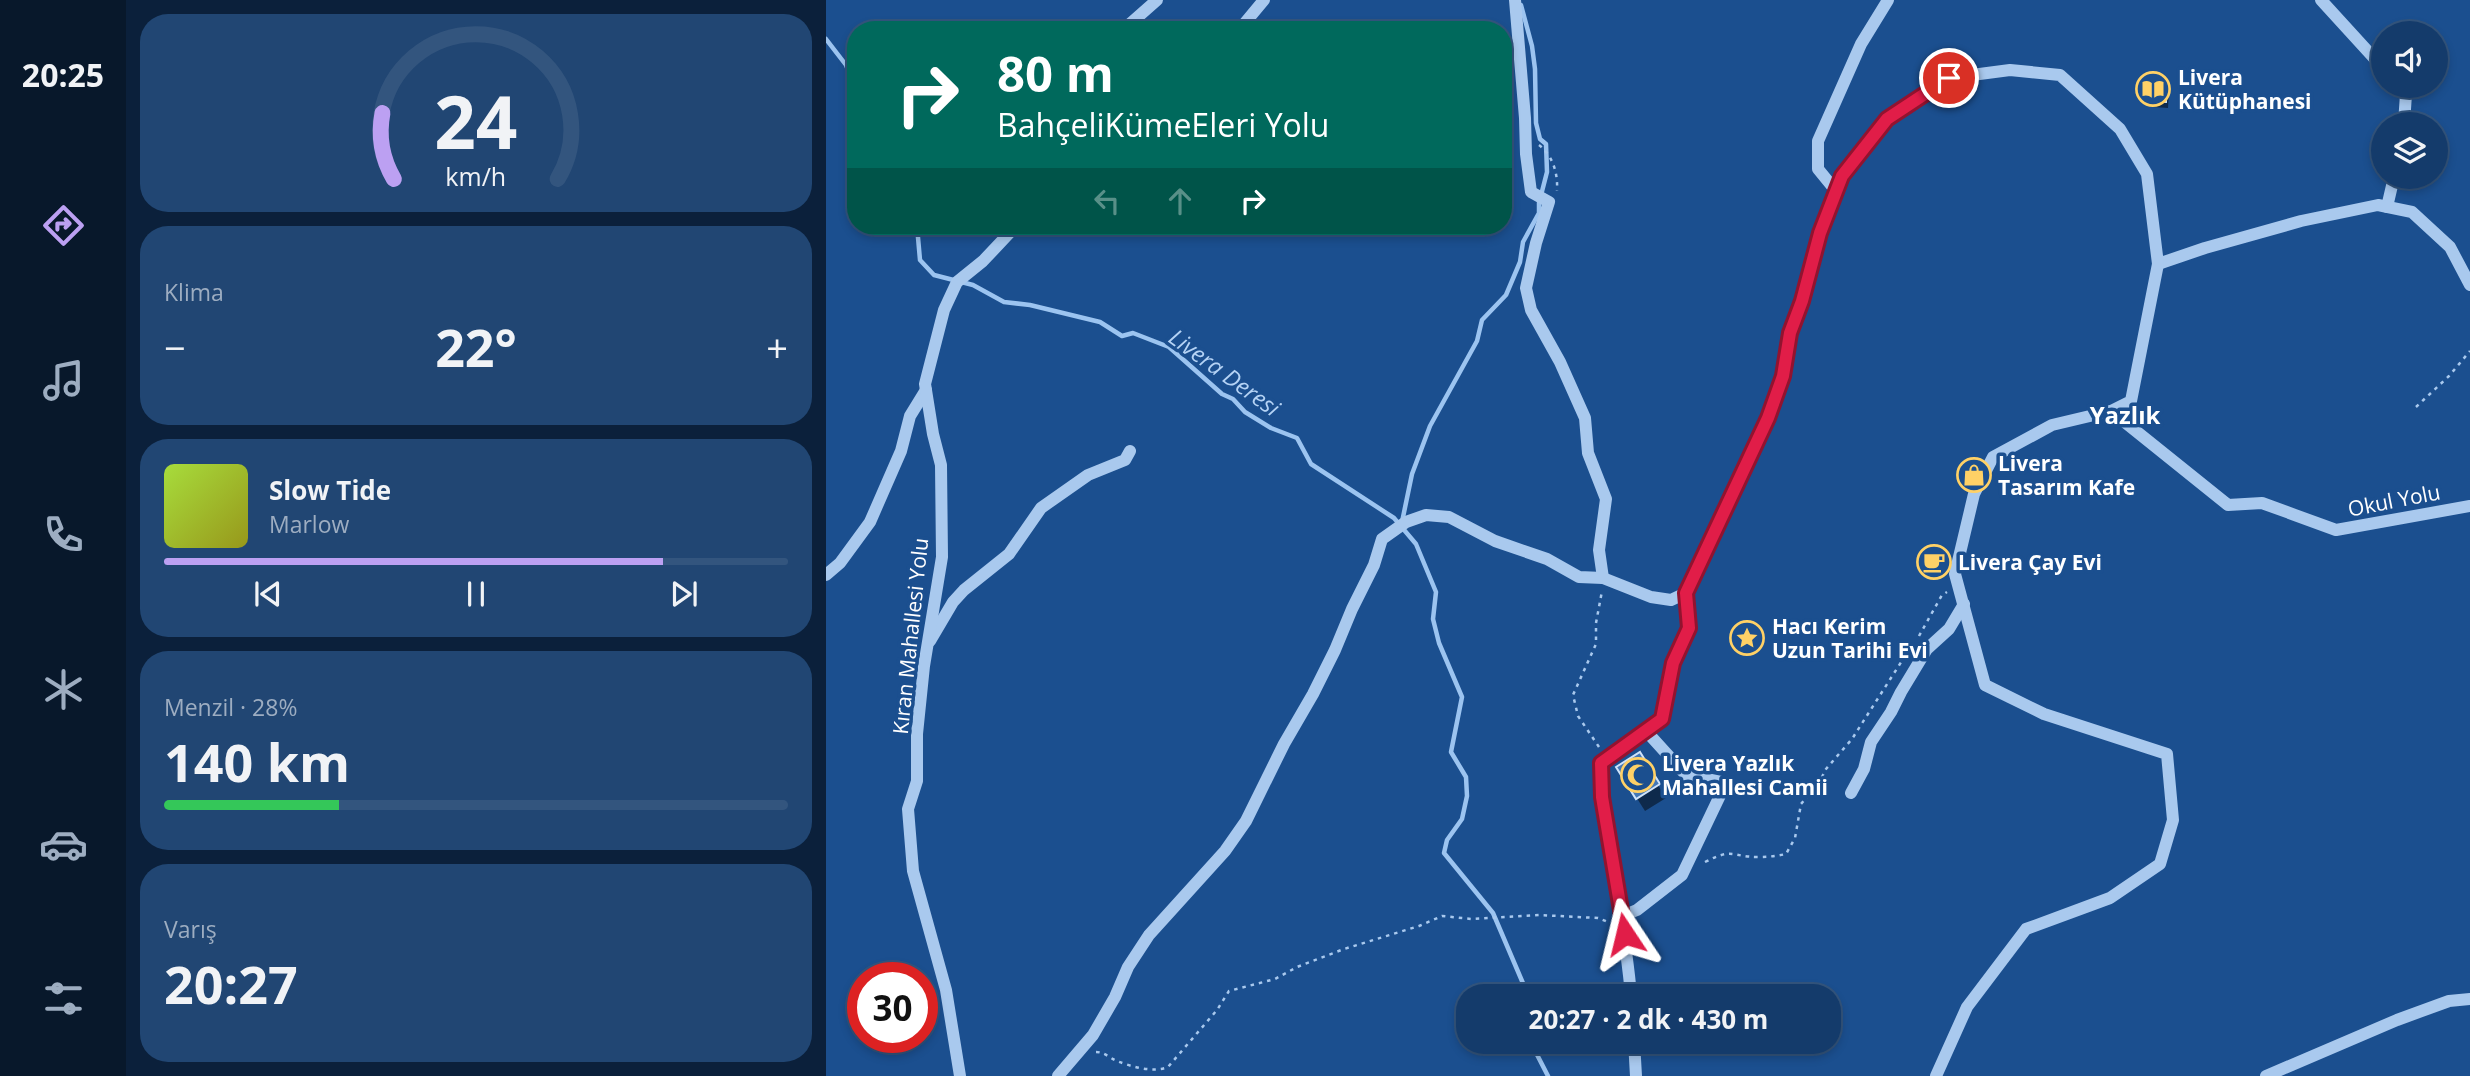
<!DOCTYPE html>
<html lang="tr">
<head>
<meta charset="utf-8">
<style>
  :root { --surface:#143b6b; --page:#214673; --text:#f1f3f6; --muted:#9dadc1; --line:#33557e; --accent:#bca0f2 }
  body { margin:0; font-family:"Open Sans",sans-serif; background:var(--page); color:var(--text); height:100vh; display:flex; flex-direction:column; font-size:26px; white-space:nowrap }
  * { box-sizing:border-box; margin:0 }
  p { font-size:23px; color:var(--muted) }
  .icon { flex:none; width:38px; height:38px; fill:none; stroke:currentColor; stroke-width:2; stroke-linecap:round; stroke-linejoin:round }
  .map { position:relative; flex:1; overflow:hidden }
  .drawer { display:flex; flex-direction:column; gap:14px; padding:14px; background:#0b203b; width:700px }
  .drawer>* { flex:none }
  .banner { position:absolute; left:21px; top:21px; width:665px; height:214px; border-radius:28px; box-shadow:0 4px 10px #0003,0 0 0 2px var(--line); background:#00695c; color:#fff; overflow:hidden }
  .buttons { position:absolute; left:1545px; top:21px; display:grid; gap:14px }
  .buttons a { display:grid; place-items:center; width:77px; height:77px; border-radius:50%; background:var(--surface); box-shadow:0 4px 10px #0003,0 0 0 2px var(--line); font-size:35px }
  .speed { position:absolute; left:21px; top:962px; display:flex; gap:14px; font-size:35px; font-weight:700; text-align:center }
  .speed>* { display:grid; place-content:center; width:91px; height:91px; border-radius:50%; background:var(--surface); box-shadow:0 4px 10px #0003,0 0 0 2px var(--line); line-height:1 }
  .speed .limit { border:10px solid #d22; background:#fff; color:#111 }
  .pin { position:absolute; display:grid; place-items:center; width:60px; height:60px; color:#fff; margin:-30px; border:4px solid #fff; border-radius:50%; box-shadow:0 2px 7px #0007 }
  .me { position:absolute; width:77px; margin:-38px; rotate:350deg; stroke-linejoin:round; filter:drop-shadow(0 0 5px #0008) }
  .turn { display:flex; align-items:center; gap:24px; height:147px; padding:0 35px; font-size:32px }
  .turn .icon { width:91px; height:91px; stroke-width:2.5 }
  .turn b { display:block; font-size:49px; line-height:60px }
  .lanes { display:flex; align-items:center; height:66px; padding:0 35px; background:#0003; justify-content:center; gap:35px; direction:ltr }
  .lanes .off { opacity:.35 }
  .big { font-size:52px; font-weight:700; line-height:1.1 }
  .drawer .tile { flex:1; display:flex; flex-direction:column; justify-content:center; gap:10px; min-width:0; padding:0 24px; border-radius:28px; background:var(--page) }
  .drawer .dial { align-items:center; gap:0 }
  .dial svg { height:182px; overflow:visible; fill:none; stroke:var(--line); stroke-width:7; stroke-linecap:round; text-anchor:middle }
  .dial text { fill:var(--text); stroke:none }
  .song { display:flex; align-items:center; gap:21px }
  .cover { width:84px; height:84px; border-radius:10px; background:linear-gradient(135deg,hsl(80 70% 55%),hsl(60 70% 35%)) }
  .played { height:7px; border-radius:4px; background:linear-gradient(90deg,var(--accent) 80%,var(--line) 80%) }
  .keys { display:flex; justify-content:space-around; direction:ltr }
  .heat { display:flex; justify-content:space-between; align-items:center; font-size:38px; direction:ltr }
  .charge { height:10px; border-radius:5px; background:linear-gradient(90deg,#34c759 28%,var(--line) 0) }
  .trip { position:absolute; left:630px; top:984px; width:385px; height:70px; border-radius:28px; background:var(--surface); box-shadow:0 4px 10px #0003,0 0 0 2px var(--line); font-weight:700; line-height:70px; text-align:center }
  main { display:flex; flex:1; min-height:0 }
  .tab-bar { display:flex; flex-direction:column; width:126px; justify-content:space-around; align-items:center; background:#08182b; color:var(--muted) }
  .tab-bar .icon { width:49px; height:49px }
  .tab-bar .selected { color:var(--accent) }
  .tab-bar b { font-size:32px; color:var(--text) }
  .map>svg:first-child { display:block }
</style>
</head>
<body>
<main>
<nav class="tab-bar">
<b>20:25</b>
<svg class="icon selected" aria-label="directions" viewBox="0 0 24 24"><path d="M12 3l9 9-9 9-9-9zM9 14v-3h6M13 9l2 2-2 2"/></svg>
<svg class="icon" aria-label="music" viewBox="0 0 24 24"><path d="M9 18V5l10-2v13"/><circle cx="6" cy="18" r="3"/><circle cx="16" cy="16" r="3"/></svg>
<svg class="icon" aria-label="phone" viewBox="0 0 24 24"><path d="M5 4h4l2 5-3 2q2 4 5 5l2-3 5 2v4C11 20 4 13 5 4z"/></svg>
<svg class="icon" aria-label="climate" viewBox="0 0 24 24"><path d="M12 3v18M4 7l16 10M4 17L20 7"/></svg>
<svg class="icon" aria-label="car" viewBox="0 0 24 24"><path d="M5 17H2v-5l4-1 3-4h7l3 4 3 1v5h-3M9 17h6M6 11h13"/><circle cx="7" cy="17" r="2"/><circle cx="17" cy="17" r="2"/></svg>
<svg class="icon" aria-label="filters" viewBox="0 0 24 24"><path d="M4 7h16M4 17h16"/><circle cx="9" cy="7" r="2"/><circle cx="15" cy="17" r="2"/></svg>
</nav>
<section class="drawer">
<div class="tile dial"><svg viewBox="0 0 100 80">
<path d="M14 69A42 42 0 1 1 86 69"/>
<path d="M14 69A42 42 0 0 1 9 40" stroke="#bca0f2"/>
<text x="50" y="56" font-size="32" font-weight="700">24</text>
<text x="50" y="72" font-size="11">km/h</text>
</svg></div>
<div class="tile"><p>Klima</p>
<div class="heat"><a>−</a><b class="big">22°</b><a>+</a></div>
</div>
<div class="tile">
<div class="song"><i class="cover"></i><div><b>Slow Tide</b><p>Marlow</p></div></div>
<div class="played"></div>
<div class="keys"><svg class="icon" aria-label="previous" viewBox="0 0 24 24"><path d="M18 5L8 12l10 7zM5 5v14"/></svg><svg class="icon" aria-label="pause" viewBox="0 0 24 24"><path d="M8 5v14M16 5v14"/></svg><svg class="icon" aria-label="next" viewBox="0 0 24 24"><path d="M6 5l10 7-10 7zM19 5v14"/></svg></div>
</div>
<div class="tile"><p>Menzil · 28%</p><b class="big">140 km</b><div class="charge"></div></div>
<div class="tile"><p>Varış</p><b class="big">20:27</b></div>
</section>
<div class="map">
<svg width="1644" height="1076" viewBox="0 0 1644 1076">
  <rect width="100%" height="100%" fill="#1b4f8f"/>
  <g fill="#0007">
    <polygon points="1340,85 1343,91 1342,108 1327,107 1324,101"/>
    <polygon points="800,781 832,785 840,798 819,811"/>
  </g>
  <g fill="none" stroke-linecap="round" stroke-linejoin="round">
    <g stroke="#9cc4f0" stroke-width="4.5">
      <polyline points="0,39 20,65 30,91"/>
      <polyline points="91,226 94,260 108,275 147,285 178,302 204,305 274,322 296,336 307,333 343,347 396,394 407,399 419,412 445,428 471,438 485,464 568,518 590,544 610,592 607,619 613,643 636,697 625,752 640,777 641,796 636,819 621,840 618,853 667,913 699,988 696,996"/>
      <polyline points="576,522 586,474 604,426 651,341 656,320 680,295 694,262 697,242 713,213 713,203 721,172 720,144 714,139 710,123 709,69 706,46 695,5"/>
      <polyline points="704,1041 722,1076"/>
    </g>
  </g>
  <g fill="#4478b7" stroke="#cfe3fa" stroke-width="2">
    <polygon points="1323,81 1341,83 1340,102 1322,101"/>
    <polygon points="814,752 834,784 810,799 790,767"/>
  </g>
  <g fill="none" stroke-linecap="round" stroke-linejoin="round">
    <g stroke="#a9c9ee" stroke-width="2.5" stroke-dasharray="3.5 5" stroke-linecap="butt">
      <path d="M713,145c14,11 19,28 18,46"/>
      <polyline points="1590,407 1623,376 1644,351"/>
      <polyline points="1093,636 1116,595 1121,592"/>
      <polyline points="773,747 752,716 747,695 770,644 770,623 776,591"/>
      <path d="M879,862c29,-15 26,-5 53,-5 10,0 19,-1 28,-3l9,-16 6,-34 18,-21 7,-14 26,-30 53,-83"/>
      <path d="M270,1052c9,0 13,6 21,9 15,6 37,12 51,6l49,-57 12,-19 46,-12 22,-12 47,-18 75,-23 23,-10 29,3 68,-4 59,3 10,4"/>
    </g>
    <g stroke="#a9c9ee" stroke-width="12">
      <polyline points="689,0 699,118 700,154 705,192 723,202 710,243 700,288 705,310 734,362 759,418 762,453 780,499 773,550 777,578"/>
      <polyline points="1495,0 1558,69"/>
      <polyline points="297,30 331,0"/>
      <polyline points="413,30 438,0"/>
      <polyline points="1572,86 1580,94 1578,124"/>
      <polyline points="1010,191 992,169 992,141 1035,44 1062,0"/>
      <polyline points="1561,207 1568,177"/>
      <polyline points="1332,264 1379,248 1475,221 1552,205 1586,212 1624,247 1644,285"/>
      <polyline points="1285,411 1402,505 1436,503 1510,530 1644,506"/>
      <polyline points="0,575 14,563 44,522 75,451 84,416 100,390"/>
      <polyline points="104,641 127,602 138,590 183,554 215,508 262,475 299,460 304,451"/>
      <polyline points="1025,793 1038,769 1045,742 1065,712 1075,692 1101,649 1123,629 1138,604"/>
      <polyline points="796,916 811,910 856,875 900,783 860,775 821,732"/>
      <path d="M805,996c-6,-79 -28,-155 -30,-233l61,-44 11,-56 16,-35 -3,-35 82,-175 15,-42 6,-43 13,-32 18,-68 22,-57 45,-57 62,-41 61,-8 50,5 60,54 27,45 11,90 -27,137 -20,10 -59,14 -59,32 -19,37 -19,80 30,111 59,29 123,40 6,66 -13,44 -50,34 -84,31 -59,78 -31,69"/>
      <polyline points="808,1041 810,1076"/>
      <polyline points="134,1076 120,990 87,871 82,809 91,781 91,734 98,666 116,557 115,465 107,434 99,384 118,310 131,282 157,261 190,226"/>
      <polyline points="232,1076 267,1035 289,997 302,967 323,935 399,851 420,821 458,744 487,694 509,650 526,609 548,565 556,539 580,522 600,515 623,517 669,541 721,559 753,577 777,578 825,597 845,600 860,593"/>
      <polyline points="1440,1076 1571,1020 1623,1001 1644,999"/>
    </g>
  </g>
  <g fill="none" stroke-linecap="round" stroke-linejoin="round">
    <g stroke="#92132f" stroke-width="18">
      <polyline id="route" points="799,934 776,797 775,763 836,719 847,663 863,628 860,593 942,418 957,376 964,333 976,301 994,233 1016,176 1061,119 1123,78"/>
    </g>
    <use href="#route" stroke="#e11d48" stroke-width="12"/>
  </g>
  <defs>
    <g id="library-ring" transform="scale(1.75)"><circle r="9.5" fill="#1b4f8f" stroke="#ffd166" stroke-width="1.5"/><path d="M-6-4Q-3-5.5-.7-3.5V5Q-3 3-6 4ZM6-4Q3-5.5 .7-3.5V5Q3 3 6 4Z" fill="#ffd166"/></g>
    <g id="shop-ring" transform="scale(1.75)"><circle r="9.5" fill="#1b4f8f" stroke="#ffd166" stroke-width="1.5"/><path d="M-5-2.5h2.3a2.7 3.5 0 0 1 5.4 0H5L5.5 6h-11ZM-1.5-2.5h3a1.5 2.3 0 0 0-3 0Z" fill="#ffd166"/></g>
    <g id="cafe-ring" transform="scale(1.75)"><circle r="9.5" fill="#1b4f8f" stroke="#ffd166" stroke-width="1.5"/><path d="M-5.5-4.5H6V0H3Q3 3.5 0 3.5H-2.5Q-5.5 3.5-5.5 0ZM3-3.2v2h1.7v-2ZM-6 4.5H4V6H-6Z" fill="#ffd166"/></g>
    <g id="sight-ring" transform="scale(1.75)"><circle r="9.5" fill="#1b4f8f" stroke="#ffd166" stroke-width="1.5"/><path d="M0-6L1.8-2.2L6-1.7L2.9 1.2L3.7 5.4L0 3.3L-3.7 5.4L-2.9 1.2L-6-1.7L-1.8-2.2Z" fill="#ffd166"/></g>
    <g id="mosque-ring" transform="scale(1.75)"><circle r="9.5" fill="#1b4f8f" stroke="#ffd166" stroke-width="1.5"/><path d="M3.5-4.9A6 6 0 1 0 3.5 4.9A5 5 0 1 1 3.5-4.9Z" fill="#ffd166"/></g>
  </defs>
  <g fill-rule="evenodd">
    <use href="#library-ring" x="1327" y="89"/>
    <use href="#shop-ring" x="1148" y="475"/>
    <use href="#cafe-ring" x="1108" y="562"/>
    <use href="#sight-ring" x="921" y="638"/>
    <use href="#mosque-ring" x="812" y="775"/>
  </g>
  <g text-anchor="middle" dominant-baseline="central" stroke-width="7" stroke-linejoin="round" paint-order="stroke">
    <g font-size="21" font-weight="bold" fill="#fff" stroke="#1b4f8f" text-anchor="start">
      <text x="1352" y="77">Livera<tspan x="1352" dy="24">Kütüphanesi</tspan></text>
      <text x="1172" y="463">Livera<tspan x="1172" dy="24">Tasarım Kafe</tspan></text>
      <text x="1132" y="562">Livera Çay Evi</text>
      <text x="946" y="626">Hacı Kerim<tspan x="946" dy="24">Uzun Tarihi Evi</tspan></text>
      <text x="836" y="763">Livera Yazlık<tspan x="836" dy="24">Mahallesi Camii</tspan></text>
    </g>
    <g font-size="21" fill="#fff" stroke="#1b4f8f">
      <text transform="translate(1568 500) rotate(-11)">Okul Yolu</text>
      <text transform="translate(84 636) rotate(-84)">Kıran Mahallesi Yolu</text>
    </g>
    <g font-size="23" font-style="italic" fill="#b5d3f5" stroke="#1b4f8f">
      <text transform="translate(399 372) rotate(36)">Livera Deresi</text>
    </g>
    <g font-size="24" font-weight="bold" fill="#fff" stroke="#1b4f8f">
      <text x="1299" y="414">Yazlık</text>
    </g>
  </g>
</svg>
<div class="buttons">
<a><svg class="icon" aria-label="sound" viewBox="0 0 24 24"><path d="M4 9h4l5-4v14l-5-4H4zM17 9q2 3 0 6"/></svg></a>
<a><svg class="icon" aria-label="layers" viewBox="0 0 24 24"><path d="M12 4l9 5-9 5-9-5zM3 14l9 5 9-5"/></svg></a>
</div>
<div class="speed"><div class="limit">30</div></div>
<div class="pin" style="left:1123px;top:78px;background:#d93025"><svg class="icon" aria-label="arrive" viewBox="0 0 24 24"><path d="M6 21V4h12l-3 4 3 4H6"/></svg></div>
<svg class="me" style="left:799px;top:934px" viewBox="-20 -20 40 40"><path d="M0-17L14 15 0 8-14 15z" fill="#e11d48" stroke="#fff" stroke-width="4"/></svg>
<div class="trip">20:27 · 2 dk · 430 m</div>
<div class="banner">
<div class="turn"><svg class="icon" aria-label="right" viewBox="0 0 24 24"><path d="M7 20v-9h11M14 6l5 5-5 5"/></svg><div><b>80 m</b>BahçeliKümeEleri Yolu</div></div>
<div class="lanes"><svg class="icon off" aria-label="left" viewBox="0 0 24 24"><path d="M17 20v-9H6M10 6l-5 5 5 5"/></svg><svg class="icon off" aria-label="ahead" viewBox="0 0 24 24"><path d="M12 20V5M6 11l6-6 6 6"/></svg><svg class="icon" aria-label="right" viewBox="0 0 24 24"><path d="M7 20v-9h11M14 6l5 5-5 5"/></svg></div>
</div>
</div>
</main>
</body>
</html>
